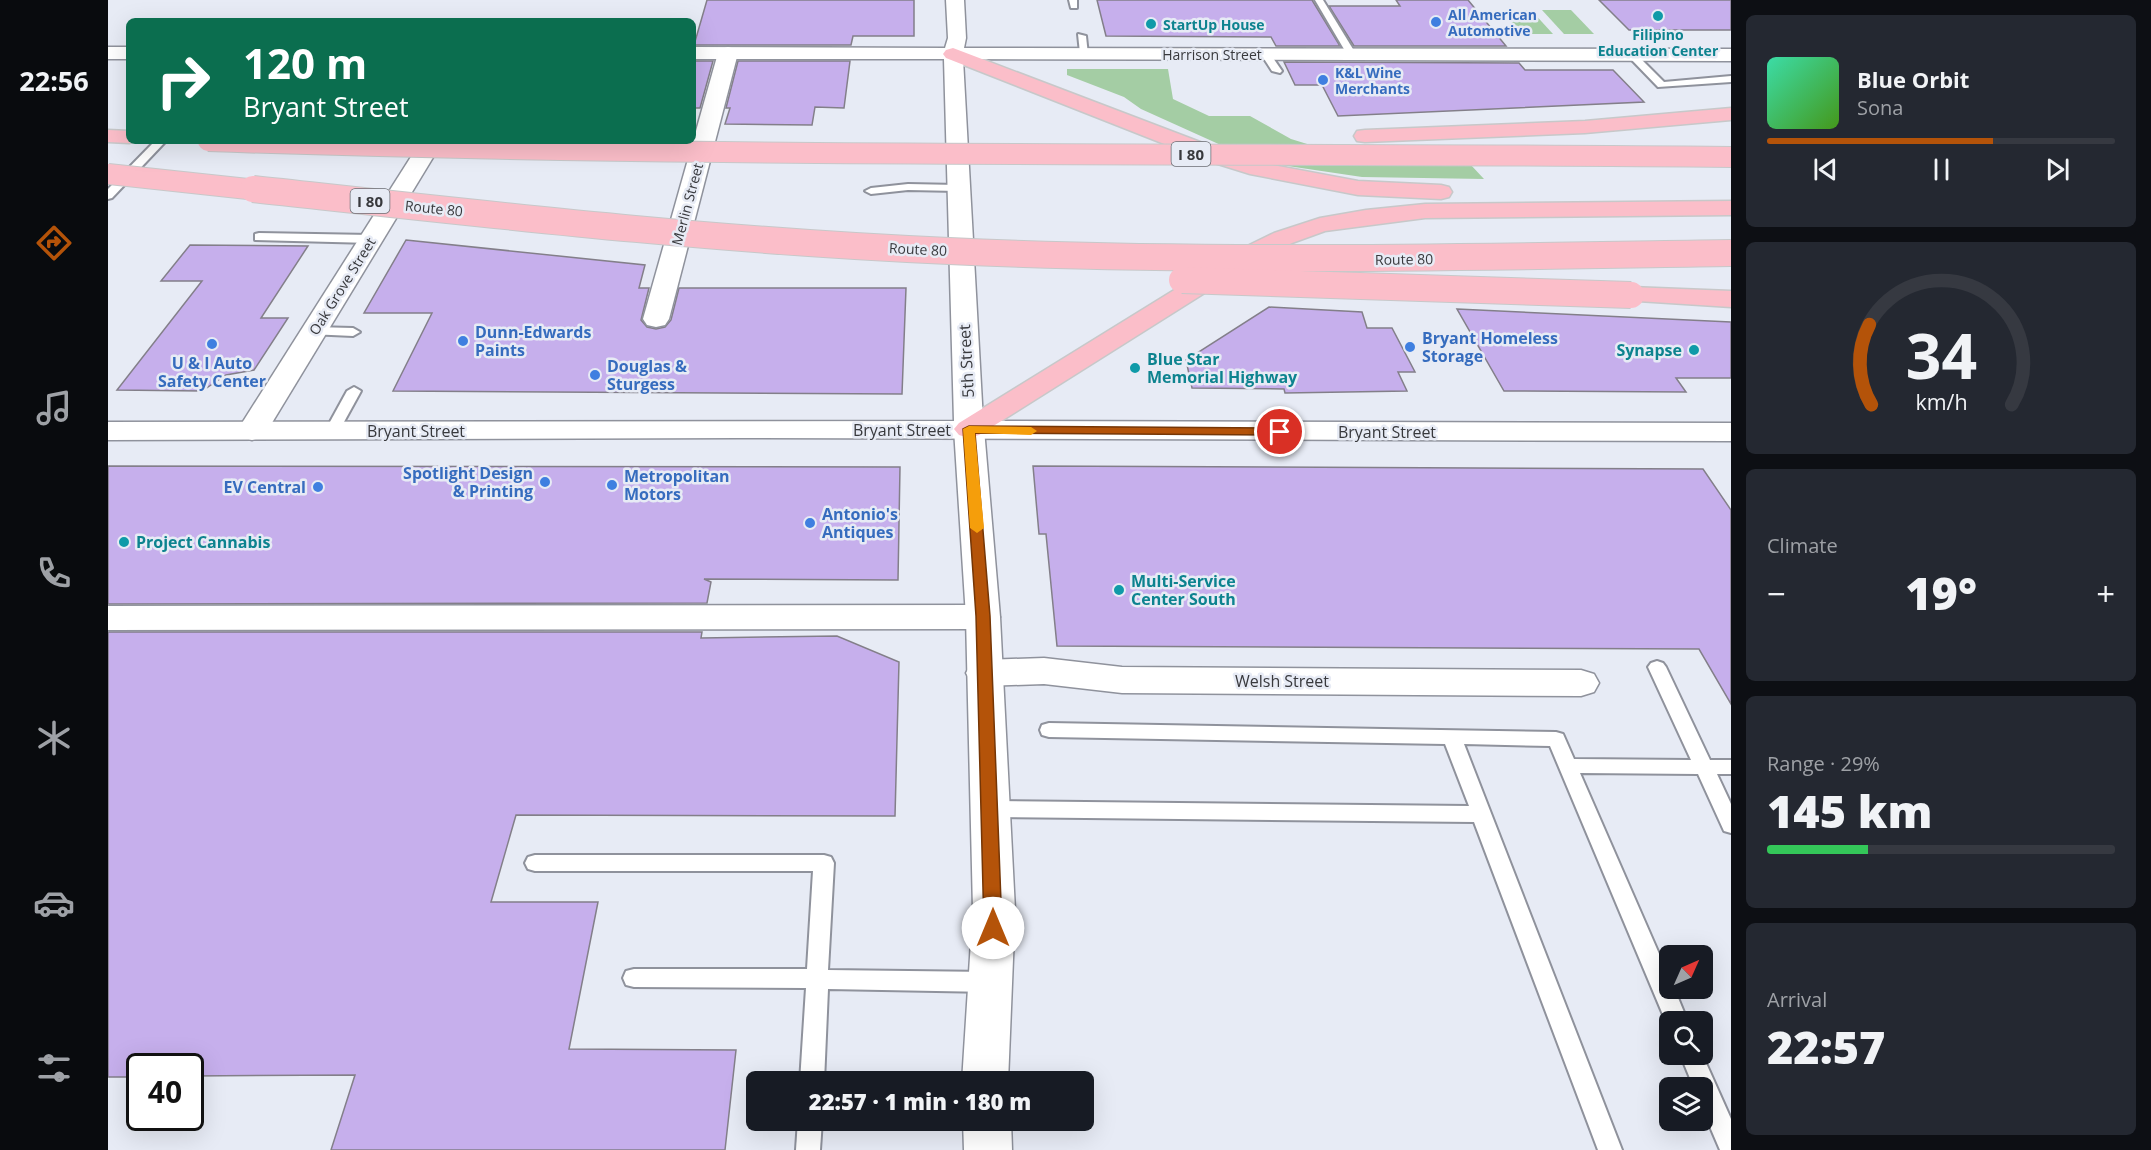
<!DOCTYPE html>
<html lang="en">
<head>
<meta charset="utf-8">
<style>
  :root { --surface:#171b24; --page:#242831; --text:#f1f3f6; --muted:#9ea1a6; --line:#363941; --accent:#b45309 }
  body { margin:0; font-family:"Open Sans",sans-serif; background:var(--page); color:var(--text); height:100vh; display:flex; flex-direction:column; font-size:22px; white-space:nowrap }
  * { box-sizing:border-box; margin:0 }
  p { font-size:20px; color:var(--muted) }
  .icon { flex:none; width:33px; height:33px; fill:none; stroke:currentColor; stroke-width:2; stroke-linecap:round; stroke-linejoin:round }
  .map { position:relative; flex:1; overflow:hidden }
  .drawer { display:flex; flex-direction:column; gap:15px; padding:15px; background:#0d0f14; width:420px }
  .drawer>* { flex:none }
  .hud { position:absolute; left:18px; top:18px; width:570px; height:126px; border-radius:9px; box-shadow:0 6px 24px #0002; background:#0b6e4f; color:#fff; overflow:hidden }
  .needle { width:39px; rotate:45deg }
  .tools { position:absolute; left:1551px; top:945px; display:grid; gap:12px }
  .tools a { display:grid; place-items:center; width:54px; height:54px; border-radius:9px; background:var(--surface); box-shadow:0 6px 24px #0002; font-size:30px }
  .speed { position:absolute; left:18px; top:1053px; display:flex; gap:12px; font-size:30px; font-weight:700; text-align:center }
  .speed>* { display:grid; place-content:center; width:78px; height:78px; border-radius:50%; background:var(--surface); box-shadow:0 6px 24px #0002; line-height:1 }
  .speed .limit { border:3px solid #111; border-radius:9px; background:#fff; color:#111 }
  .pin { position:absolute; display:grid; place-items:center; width:51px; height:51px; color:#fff; margin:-26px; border:3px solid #fff; border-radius:50%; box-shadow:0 2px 6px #0007 }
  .me { position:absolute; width:66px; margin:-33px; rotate:0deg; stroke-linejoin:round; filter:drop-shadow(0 0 4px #0008) }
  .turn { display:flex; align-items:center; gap:21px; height:126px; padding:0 18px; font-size:27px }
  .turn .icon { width:78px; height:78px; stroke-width:2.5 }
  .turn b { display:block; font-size:42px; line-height:51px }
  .big { font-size:45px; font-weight:800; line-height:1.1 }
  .drawer .widget { flex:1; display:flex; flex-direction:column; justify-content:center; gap:9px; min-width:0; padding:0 21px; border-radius:9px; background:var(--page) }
  .drawer .dial { align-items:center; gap:0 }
  .dial svg { height:156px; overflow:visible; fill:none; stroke:var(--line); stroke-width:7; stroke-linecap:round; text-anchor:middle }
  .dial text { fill:var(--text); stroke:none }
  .song { display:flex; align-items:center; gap:18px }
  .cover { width:72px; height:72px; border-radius:9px; background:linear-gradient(135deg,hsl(160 70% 55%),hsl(100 70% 35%)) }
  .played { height:6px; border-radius:3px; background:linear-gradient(90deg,var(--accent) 65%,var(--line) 65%) }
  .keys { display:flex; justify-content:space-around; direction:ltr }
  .heat { display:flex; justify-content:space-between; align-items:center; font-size:33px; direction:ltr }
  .charge { height:9px; border-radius:4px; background:linear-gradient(90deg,#34c759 29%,var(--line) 0) }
  .trip { position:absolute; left:638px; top:1071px; width:348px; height:60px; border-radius:9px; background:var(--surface); box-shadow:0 6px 24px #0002; font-weight:800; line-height:60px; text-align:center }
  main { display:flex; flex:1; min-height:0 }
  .tab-bar { display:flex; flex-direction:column; width:108px; justify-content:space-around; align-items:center; background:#090b0e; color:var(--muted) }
  .tab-bar .icon { width:42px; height:42px }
  .tab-bar .selected { color:var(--accent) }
  .tab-bar b { font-size:27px; color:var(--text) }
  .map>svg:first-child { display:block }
</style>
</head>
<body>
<main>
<nav class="tab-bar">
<b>22:56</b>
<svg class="icon selected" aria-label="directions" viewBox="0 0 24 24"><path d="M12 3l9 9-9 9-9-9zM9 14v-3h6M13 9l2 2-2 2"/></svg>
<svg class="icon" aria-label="music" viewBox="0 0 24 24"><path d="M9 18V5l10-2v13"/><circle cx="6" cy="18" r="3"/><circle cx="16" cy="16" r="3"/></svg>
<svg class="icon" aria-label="phone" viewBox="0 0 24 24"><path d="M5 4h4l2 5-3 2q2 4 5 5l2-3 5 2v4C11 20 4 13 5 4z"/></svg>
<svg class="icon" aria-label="climate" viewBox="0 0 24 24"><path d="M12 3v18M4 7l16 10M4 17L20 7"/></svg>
<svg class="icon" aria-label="car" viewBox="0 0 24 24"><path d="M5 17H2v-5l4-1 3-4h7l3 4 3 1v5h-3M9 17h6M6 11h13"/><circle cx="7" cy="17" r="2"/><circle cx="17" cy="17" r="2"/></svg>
<svg class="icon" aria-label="filters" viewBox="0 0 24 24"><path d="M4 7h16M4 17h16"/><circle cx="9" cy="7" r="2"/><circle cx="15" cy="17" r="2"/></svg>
</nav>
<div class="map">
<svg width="1623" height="1150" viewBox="0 0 1623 1150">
  <rect width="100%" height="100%" fill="#e7ebf5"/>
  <g fill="#a4cda4">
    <polygon points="1393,10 1423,10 1445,34 1414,34"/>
    <polygon points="1434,10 1463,10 1486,34 1456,34"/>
    <polygon points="959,69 1060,69 1065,99 1101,116 1142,116 1183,139 1264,164 1362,164 1376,179 1254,177 1173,165 1126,151 1033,109 1016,97 959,75"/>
  </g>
  <g fill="#c6afec" stroke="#837f89" stroke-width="1.5">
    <polygon points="599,0 806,0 806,36 745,36 743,45 586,45"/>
    <polygon points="989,0 1204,0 1232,46 1168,46 1163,37 998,36"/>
    <polygon points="1288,0 1360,0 1398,46 1246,46 1221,6 1292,6"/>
    <polygon points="1491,0 1623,0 1623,30 1521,30"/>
    <polygon points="585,61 605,61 592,108 585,108"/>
    <polygon points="630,61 742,61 736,108 707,107 704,125 617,124 622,108 618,108"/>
    <polygon points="1176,62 1411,63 1417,70 1505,70 1536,102 1230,116 1214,85 1187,85"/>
    <polygon points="298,240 537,265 531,288 541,288 533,320 539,327 548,329 557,327 563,320 571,288 798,288 794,394 285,391 324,313 256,313"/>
    <polygon points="82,245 200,246 153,318 180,318 146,370 118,375 94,391 9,390 94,281 53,281"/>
    <polygon points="1161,307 1254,312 1259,328 1284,328 1307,372 1290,372 1299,391 1177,393 1176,389 1084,388 1078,360"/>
    <polygon points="1349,309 1623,322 1623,378 1568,378 1578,392 1396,391"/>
    <polygon points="0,466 792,467 790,580 596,579 603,582 599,603 0,604"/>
    <polygon points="925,466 1595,469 1623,510 1623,704 1591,649 949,646 938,534 931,534"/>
    <polygon points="0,632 594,632 593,638 729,636 791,662 787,816 408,815 383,902 490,902 461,1049 628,1050 617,1150 223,1150 247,1075 82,1076 82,1066 32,1066 32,1077 0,1077"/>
  </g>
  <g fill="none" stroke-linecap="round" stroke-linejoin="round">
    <g stroke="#8f929c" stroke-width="4">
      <g id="service">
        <polygon points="961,0 969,0 969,8 963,8"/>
        <polygon points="1207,0 1215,0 1248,54 1246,56 1240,56"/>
        <polygon points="970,34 978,36 980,55 972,53"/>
        <polygon points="1158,51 1161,52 1174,71 1172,73 1164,71 1153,54"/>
        <polygon points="1521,53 1527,53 1556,82 1623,76 1623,82 1550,87 1521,57"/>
        <polygon points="47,141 58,141 4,198 0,199 0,189"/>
        <polygon points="800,184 850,185 856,188 850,191 800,190 763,194 757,191 763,188"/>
        <polygon points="151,233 263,235 269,239 263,243 147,240 147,234"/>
        <polygon points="206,327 245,328 252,332 245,336 201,334 199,331 201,328"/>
        <polygon points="246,387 253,391 231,431 229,434 219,434 217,431 239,391"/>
        <polygon points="1549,661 1555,663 1558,667 1602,760 1623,760 1623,774 1609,774 1623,804 1623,833 1616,831 1590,774 1472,773 1562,979 1562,988 1566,988 1580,1022 1562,1022 1561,1029 1442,746 1356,744 1514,1150 1490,1150 1366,822 881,817 874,814 871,809 874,804 881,801 1361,806 1337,744 941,737 934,735 932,730 934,725 941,723 1448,732 1455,734 1466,759 1583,760 1540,667 1543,663"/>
        <polygon points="427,855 716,855 723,857 726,863 720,970 882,972 890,975 893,982 890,989 882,992 720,989 716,1082 692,1082 698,988 526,987 518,985 515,978 518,971 526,969 699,969 705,871 427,871 420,869 417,863 420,857"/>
        <polygon points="1572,1054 1594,1054 1623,1119 1623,1150 1612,1150 1594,1108 1594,1088 1586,1088"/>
        <polygon points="690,1120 714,1120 712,1150 688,1150"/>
      </g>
    </g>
    <g stroke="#8f929c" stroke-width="3">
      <g id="minor">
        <polygon points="620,47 627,49 630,53 561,319 557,325 548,327 539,325 535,319 610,53 613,49"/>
        <polygon points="313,141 335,141 159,431 154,437 144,440 134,437 129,431"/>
        <polygon points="875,605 887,609 892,617 887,625 875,629 0,630 0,606"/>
        <polygon points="936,658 1014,667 1473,670 1486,674 1491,683 1486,692 1473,696 1014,693 936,684 876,686 863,682 858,673 863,664 876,660"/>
      </g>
    </g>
    <g stroke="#8f929c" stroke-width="3">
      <g id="tertiary">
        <polygon points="861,420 871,423 876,429 892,617 907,910 900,1082 854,1082 865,910 858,617 846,429 851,423"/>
        <polygon points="855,1120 903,1120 904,1150 856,1150"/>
      </g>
    </g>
    <g stroke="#8f929c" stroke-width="3">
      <g id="secondary">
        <polygon points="838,0 856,0 858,38 856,48 1623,49 1623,61 855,59 875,421 1623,423 1623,441 629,438 0,440 0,422 846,421 836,59 585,59 585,47 837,48 840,38"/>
        <rect x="0" y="47" width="21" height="12"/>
      </g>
    </g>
    <g stroke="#c7c8c9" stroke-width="3">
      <g id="motorway">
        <polygon points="845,48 1113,150 1154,163 1250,181 1333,185 1341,187 1344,192 1341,197 1333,199 1250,195 1142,174 1097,160 838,58 835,54 838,50"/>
        <polygon points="1623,108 1623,120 1477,133 1257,142 1249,141 1246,136 1249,131 1257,130 1477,121"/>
        <polygon points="0,130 21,131 21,141 29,141 21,143 0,142"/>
        <polygon points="1623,201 1623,215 1317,218 1217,231 1184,243 1149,260 871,435 861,438 851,435 846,429 851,423 1131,250 1166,233 1212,218 1258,210 1317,204"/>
        <polygon points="1523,287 1623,291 1623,307 1514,300 1510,295 1514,290"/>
      </g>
    </g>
    <use href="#service" fill="#fff" fill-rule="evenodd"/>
    <use href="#minor" fill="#fff" fill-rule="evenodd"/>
    <use href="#tertiary" fill="#fff" fill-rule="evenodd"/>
    <use href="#secondary" fill="#fff" fill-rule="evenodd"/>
    <use href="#motorway" fill="#fbbec9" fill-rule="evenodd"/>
    <g stroke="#c7c8c9" stroke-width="22" stroke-linecap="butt">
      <g id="motorway-bridge-far1">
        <path d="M100,141c508,18 1015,11 1523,16"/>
        <polyline points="0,174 158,191"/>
      </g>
    </g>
    <g stroke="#c7c8c9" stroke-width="28" stroke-linecap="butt">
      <g id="motorway-bridge">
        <path d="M145,189c231,25 463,52 696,62 261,12 521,6 782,2"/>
        <polyline points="1074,280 1523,295"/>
      </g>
    </g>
    <use href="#motorway-bridge-far1" stroke="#fbbec9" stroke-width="20"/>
    <use href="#motorway-bridge" stroke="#fbbec9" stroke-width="26"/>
  </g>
  <polygon fill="#b45309" stroke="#753606" stroke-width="1.5" points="861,426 1172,428 1178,432 1172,435 867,433 882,616 894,928 891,933 885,936 879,933 876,928 868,616 855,429"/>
  <polygon fill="#f59e0b" points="861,426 923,427 929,431 923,435 867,433 876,528 869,533 862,528 855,429"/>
  <g fill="#0f9aa8" stroke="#e7ebf5" stroke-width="2">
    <circle cx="1550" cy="16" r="6"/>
    <circle cx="1043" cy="24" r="6"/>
    <circle cx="1586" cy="350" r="6"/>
    <circle cx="1027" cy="368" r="6"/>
    <circle cx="16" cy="542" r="6"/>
    <circle cx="1011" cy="590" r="6"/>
  </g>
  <g fill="#3f7fe0" stroke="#e7ebf5" stroke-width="2">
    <circle cx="1328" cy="22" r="6"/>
    <circle cx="1215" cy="80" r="6"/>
    <circle cx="355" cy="341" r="6"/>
    <circle cx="104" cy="344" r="6"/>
    <circle cx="1302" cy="347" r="6"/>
    <circle cx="487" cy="375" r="6"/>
    <circle cx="437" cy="482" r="6"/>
    <circle cx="504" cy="485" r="6"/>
    <circle cx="210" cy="487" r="6"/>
    <circle cx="702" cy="523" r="6"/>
  </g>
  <g text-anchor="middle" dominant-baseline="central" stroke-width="5" stroke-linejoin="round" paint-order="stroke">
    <g font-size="14" font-weight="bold" fill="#366cbe" stroke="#e7ebf5" text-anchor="start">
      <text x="1340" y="14">All American<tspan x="1340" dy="16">Automotive</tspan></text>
      <text x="1227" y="72">K&amp;L Wine<tspan x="1227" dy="16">Merchants</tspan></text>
    </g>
    <g font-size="14" font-weight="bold" fill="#0d838f" stroke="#e7ebf5" text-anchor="start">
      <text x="1055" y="24">StartUp House</text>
      <text x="1550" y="34" text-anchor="middle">Filipino<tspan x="1550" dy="16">Education Center</tspan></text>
    </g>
    <g font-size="14" fill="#38393d" stroke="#e7ebf5">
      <text x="1104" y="54">Harrison Street</text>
      <text transform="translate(579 204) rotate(-75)">Merlin Street</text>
      <text transform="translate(326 208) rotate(6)">Route 80</text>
      <text transform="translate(810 249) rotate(3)">Route 80</text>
      <text transform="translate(1296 259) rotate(-1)">Route 80</text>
      <text transform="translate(234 286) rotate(-58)">Oak Grove Street</text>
    </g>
    <g fill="#e7ebf5" stroke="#6c6e74" stroke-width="1.5">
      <rect x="1063.5" y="142" width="39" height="24" rx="4.5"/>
      <rect x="242.5" y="189" width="39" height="24" rx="4.5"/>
    </g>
    <g font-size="15" font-weight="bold" fill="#38393d">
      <text x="1083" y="154">I 80</text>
      <text x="262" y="201">I 80</text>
    </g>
    <g font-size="16" font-weight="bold" fill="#366cbe" stroke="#e7ebf5" text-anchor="start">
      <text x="367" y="332">Dunn-Edwards<tspan x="367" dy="18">Paints</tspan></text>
      <text x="1314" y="338">Bryant Homeless<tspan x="1314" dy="18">Storage</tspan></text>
      <text x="104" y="363" text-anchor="middle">U &amp; I Auto<tspan x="104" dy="18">Safety Center</tspan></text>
      <text x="499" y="366">Douglas &amp;<tspan x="499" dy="18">Sturgess</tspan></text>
      <text x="425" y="473" text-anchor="end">Spotlight Design<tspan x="425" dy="18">&amp; Printing</tspan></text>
      <text x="516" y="476">Metropolitan<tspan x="516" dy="18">Motors</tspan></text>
      <text x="198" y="487" text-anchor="end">EV Central</text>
      <text x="714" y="514">Antonio's<tspan x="714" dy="18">Antiques</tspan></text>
    </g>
    <g font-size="16" font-weight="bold" fill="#0d838f" stroke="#e7ebf5" text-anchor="start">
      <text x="1574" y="350" text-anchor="end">Synapse</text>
      <text x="1039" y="359">Blue Star<tspan x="1039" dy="18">Memorial Highway</tspan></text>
      <text x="28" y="542">Project Cannabis</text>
      <text x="1023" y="581">Multi-Service<tspan x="1023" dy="18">Center South</tspan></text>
    </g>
    <g font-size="16" fill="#38393d" stroke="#e7ebf5">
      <text transform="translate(858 361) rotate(-93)">5th Street</text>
      <text x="794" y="430">Bryant Street</text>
      <text x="308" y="431">Bryant Street</text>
      <text x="1279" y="432">Bryant Street</text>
      <text x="1174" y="681">Welsh Street</text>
    </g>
  </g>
</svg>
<div class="tools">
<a><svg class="needle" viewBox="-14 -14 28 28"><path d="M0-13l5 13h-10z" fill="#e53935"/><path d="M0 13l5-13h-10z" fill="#9ea1a6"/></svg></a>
<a><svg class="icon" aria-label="search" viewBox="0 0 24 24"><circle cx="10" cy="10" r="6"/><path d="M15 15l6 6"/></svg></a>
<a><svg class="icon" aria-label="layers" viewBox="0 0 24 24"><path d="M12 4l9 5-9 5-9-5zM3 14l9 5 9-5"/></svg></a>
</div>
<div class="speed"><div class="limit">40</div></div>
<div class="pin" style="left:1172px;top:432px;background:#d93025"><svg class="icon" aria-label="arrive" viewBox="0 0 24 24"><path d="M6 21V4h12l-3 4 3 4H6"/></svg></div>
<svg class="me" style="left:885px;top:928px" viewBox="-20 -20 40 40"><circle r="19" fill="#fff"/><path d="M0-13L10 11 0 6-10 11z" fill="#b45309"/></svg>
<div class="trip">22:57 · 1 min · 180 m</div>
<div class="hud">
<div class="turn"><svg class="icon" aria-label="right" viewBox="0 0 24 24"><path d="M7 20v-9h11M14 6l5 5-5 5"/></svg><div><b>120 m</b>Bryant Street</div></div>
</div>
</div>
<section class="drawer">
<div class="widget">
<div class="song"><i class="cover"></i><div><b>Blue Orbit</b><p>Sona</p></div></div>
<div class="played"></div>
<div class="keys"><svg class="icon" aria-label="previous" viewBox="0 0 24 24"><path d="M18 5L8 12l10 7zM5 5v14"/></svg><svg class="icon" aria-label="pause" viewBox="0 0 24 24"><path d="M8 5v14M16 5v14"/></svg><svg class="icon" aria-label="next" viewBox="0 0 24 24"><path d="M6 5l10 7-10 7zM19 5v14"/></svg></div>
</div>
<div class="widget dial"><svg viewBox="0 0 100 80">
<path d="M14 69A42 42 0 1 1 86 69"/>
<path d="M14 69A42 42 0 0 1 13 28" stroke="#b45309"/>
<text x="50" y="56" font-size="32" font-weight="700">34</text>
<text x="50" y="72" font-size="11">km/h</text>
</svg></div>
<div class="widget"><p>Climate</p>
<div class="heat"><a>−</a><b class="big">19°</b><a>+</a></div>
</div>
<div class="widget"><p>Range · 29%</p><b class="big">145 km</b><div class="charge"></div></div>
<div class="widget"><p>Arrival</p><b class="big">22:57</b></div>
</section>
</main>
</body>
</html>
